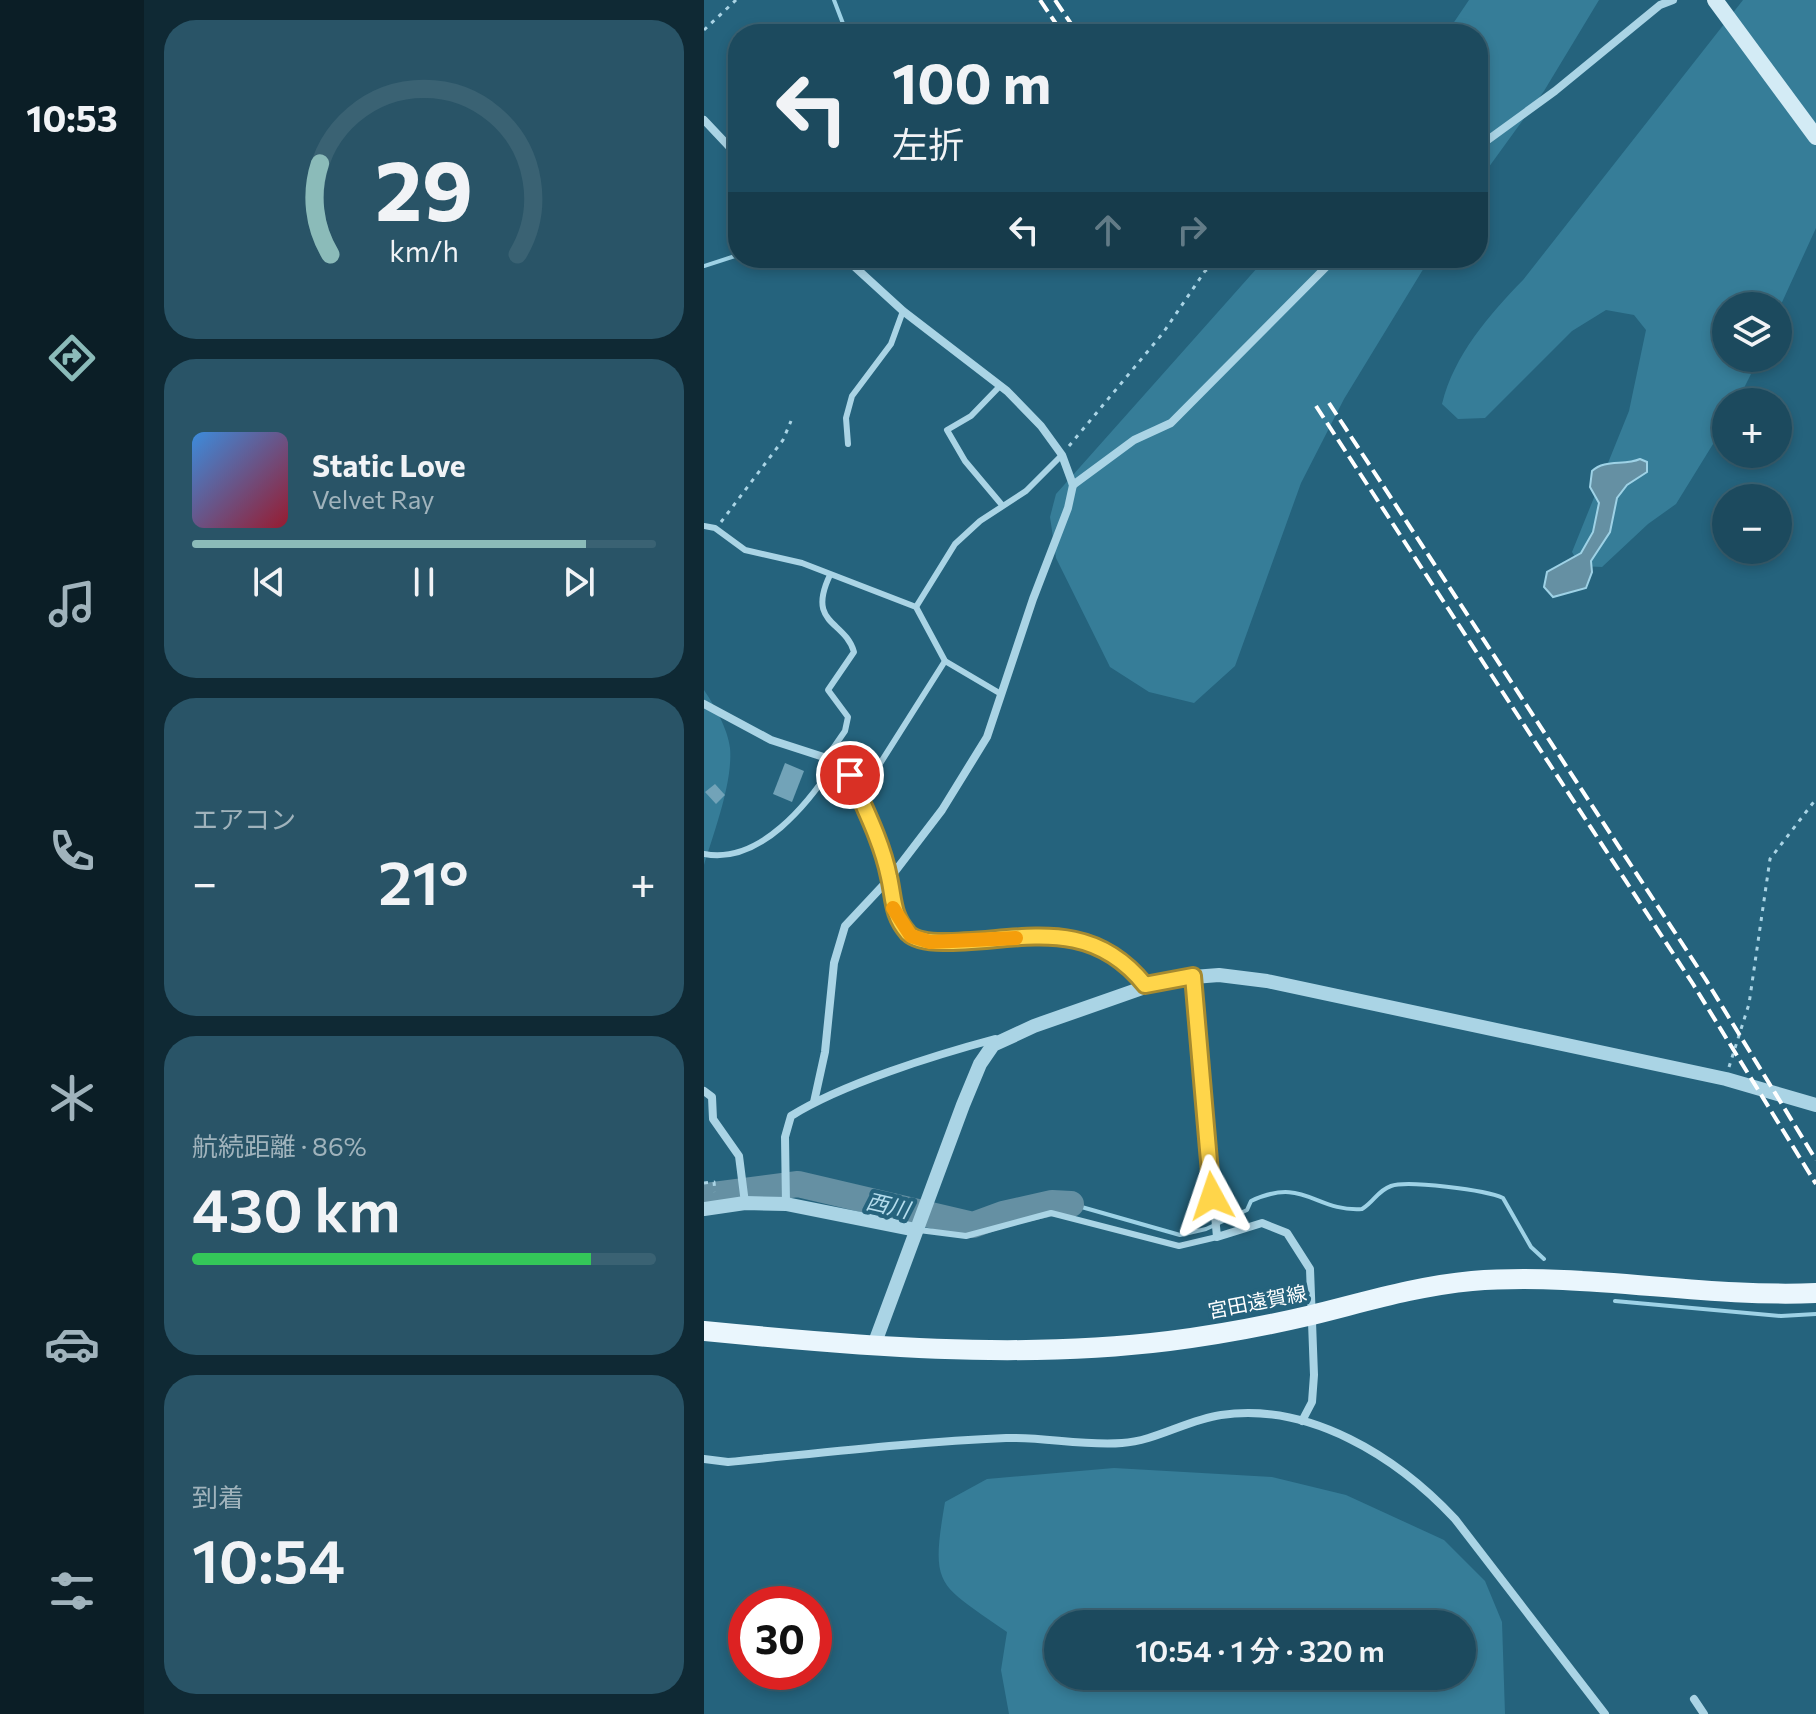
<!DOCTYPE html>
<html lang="ja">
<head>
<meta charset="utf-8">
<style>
  :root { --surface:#1c4a5e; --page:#295467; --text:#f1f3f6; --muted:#a0b3bc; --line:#3a6273; --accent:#8bbbb9 }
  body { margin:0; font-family:Commissioner,"Noto Sans JP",sans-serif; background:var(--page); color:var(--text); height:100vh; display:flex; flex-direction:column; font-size:30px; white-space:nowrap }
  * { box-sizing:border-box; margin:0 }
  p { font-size:26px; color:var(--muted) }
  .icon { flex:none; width:44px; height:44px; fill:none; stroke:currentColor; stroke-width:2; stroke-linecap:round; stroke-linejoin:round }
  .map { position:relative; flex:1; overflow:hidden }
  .drawer { display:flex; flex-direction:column; gap:20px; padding:20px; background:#0f2934; width:560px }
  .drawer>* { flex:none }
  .guide { position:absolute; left:24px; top:24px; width:760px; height:244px; border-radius:32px; box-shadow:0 4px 12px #0003,0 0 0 2px var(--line); background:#1c4a5e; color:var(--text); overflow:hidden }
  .fabs { position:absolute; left:1008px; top:292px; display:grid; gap:16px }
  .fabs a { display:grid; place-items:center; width:80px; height:80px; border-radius:50%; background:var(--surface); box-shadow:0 4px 12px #0003,0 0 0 2px var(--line); font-size:40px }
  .speed { position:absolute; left:24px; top:1586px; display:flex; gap:16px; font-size:40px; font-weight:700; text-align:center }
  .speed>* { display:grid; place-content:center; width:104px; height:104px; border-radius:50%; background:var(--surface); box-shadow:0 4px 12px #0003,0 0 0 2px var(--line); line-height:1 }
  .speed .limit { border:12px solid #d22; background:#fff; color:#111 }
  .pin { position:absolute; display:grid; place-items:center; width:68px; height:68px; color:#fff; margin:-34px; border:4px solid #fff; border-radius:50%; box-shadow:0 2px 8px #0007 }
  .me { position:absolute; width:88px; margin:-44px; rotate:355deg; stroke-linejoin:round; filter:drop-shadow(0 0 6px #0008) }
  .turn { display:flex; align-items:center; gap:28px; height:168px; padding:0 32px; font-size:36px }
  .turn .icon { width:104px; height:104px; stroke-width:2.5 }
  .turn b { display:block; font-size:56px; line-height:68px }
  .lanes { display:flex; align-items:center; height:76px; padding:0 32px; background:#0003; justify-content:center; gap:40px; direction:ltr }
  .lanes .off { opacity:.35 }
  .big { font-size:60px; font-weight:600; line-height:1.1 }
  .drawer .widget { flex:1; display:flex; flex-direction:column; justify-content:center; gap:12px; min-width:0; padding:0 28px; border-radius:32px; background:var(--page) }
  .drawer .dial { align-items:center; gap:0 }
  .dial svg { height:208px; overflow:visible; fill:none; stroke:var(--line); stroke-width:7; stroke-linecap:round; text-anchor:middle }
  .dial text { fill:var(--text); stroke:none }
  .song { display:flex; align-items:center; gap:24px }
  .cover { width:96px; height:96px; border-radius:12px; background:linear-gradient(135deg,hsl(210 70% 55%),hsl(350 70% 35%)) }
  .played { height:8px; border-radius:4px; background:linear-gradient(90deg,var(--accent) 85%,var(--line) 85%) }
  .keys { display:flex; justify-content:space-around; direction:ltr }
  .heat { display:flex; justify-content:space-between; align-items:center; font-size:44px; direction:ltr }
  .charge { height:12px; border-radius:6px; background:linear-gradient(90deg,#34c759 86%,var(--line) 0) }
  .trip { position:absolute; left:340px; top:1610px; width:432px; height:80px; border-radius:40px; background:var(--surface); box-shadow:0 4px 12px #0003,0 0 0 2px var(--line); font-weight:600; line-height:80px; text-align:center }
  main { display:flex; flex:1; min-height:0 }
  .dock { display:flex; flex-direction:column; width:144px; justify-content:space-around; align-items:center; background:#0b1e26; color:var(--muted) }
  .dock .icon { width:56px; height:56px }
  .dock .current { color:var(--accent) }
  .dock b { font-size:36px; color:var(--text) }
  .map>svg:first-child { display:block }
</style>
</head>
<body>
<main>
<nav class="dock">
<b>10:53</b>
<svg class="icon current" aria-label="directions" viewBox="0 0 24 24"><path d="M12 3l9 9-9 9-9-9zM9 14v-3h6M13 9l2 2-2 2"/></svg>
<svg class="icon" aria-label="music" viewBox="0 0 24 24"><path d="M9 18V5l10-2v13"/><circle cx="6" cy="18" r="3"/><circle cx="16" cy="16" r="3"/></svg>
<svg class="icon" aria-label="phone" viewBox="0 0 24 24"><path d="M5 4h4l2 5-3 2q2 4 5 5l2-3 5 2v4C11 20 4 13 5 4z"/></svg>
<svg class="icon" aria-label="climate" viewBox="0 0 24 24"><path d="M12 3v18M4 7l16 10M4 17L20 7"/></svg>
<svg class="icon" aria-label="car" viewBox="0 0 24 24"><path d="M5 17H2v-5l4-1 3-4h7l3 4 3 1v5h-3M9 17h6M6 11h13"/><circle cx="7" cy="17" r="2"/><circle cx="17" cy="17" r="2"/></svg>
<svg class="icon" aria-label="filters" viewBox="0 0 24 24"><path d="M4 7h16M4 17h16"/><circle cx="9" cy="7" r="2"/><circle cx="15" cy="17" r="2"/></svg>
</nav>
<section class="drawer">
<div class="widget dial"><svg viewBox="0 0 100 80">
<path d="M14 69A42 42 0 1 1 86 69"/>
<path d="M14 69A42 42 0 0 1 10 34" stroke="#8bbbb9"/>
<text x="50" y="56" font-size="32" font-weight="700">29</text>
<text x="50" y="72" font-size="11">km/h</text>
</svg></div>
<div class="widget">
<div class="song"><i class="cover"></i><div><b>Static Love</b><p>Velvet Ray</p></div></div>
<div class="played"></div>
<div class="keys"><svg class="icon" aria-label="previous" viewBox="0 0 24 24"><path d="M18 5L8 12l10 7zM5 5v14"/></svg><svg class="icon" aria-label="pause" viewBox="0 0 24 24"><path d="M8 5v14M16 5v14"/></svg><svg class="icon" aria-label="next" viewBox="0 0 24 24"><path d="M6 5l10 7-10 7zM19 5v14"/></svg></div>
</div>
<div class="widget"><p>エアコン</p>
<div class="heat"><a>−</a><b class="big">21°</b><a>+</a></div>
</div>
<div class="widget"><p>航続距離 · 86%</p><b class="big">430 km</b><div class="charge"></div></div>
<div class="widget"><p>到着</p><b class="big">10:54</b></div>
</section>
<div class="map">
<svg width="1112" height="1714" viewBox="0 0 1112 1714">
  <rect width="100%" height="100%" fill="#25637d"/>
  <g fill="#367d98" fill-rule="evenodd">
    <polygon points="765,0 895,0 840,91 774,182 774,34 742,34"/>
    <path d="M1039,0h73v228l-38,83v-5h-52v52h33l-22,44h-11v21l-50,81 -28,20 -46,43 -22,-1 -8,-14 57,-141 17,-81 -12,-15 -28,-5 -34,21 -87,87 -27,1 -16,-15c12,-49 47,-89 81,-124z"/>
    <polygon points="562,258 726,258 640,399 597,483 531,666 490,703 445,692 406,667 352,558 346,517 352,494"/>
    <path d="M0,690c10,15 24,39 26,58 3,34 -16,84 -26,117z"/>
    <path d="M410,1468l158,9 74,18 98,45 41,41 17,41 3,92h-496l-8,-44 6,-38c-69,-49 -77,-43 -62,-130l42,-23zM758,1624v52h-404v-52z"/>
  </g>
  <path fill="#6590a3" stroke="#9ed2e6" stroke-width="2" d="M936,459l7,3v10l-20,13 -10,13 -7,34 -19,29 1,11 -6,16 -33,9 -9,-10 3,-15 34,-19 12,-21 6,-29 -9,-16 2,-16c13,-12 32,-5 48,-12z"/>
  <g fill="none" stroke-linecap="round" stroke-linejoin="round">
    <g stroke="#9ed2e6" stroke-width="4">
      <polyline points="130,0 143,34"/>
      <polyline points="0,266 34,255"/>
      <path d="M367,1204l109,31 26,-6 41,-19 4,-9c53,-25 64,11 111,8 12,-7 15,-18 29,-23 16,-6 95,4 112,12l28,49 13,12"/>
      <polyline points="911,1301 1077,1316 1112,1314"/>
    </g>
    <polyline stroke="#6590a3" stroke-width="26" points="0,1196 94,1184 269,1225 299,1214 348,1203 367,1204"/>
  </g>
  <g fill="#72a3b8">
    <polygon points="81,763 100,771 88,802 69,794"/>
    <polygon points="11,784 21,795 12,804 1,792"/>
  </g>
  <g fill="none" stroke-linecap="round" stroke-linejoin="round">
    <g stroke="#aad4e5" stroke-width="3" stroke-dasharray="4 6" stroke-linecap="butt">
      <polyline points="0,30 32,0"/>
      <polyline points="365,446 459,333 501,271 522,258"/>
      <polyline points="17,522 79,440 87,421"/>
      <polyline points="1025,1067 1045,1004 1066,859 1112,799"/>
      <polyline points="0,1183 10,1182 11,1192"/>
    </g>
    <g stroke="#aad4e5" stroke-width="6">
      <polyline points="296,386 267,416 243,430 261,461 298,505"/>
      <polyline points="144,444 142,418 148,396 187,344 199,311"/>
      <polyline points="0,526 11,528 41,550 98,563 212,607 241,661 297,694"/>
      <polyline points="212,607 251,544 276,521 322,491 358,455"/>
      <path d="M123,757l18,-26 3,-14 -20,-27 26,-38c-9,-32 -48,-27 -24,-77"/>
      <polyline points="152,789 165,781 241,661"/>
      <path d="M0,854c56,11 105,-51 132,-93"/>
      <polyline points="215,1230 262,1236 347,1213 475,1246 513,1237"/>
    </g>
    <g stroke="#aad4e5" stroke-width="8">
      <polyline points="0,120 34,156"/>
      <polyline points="774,147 851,91 956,5 969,0"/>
      <polyline points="369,485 430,440 467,423 631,258"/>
      <polyline points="0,704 67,740 132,761 146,775 186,878 191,914 207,936 226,942 270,942 360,936 384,942 413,956 441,985"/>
      <polyline points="489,976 513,1237 558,1223 583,1233 606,1269 610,1375 608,1402 598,1421"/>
      <polyline points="0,1091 8,1097 9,1119 35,1156 41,1203"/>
      <polyline points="110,1102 121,1052 130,963 141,926 186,878 238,810 283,737 329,599 364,508 369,485 358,455 337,426 303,391 199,311 141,258"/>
      <path d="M82,1204l-1,-67 6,-21c51,-32 144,-61 204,-77"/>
      <path d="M0,1459l24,3c93,-9 185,-20 278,-24 39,-1 77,8 116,5 33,-2 65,-23 99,-28 89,-13 176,42 234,104l150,195"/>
      <polyline points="990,1699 1000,1714"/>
    </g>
    <g stroke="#aad4e5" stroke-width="14">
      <polyline points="0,1209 41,1203 82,1204 212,1230"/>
      <polyline points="170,1345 259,1105 276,1064 289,1045 330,1026 464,979 515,975 563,981 1022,1079 1112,1105"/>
    </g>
    <polyline stroke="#d3ebf5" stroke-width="16" points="1011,0 1112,137"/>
    <path stroke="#eaf6fd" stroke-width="20" d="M0,1331c153,15 312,29 465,10 48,-6 96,-15 143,-26 53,-13 105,-29 160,-34 115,-9 229,17 344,12"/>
    <g stroke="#fff" stroke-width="4" stroke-dasharray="14 6" stroke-linecap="butt">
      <polyline points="336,0 359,34"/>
      <polyline points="351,0 374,34"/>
      <polyline points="625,403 1002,980 1112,1160"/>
      <polyline points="612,406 989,984 1112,1184"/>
    </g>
  </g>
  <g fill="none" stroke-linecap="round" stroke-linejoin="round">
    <g stroke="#a68a30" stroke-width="20">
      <path id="route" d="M146,775c14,32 32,67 39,102 5,22 3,38 19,56 8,8 24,9 35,9 77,0 145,-28 202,43l48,-9 19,220"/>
    </g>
    <use href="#route" stroke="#ffd54a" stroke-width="14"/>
    <polyline stroke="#f59e0b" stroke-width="14" points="189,908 207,936 226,942 312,938"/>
  </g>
  <g text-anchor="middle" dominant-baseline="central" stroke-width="8" stroke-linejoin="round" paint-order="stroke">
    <g font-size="20" fill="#fff" stroke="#25637d">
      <text transform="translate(553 1301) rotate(-11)">宮田遠賀線</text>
    </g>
    <g font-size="22" font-style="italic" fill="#b5dded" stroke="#25637d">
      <text transform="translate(184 1205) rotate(13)">西川</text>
    </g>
  </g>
</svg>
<div class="fabs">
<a><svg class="icon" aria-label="layers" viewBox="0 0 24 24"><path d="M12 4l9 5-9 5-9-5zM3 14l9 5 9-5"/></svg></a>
<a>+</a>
<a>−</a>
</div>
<div class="speed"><div class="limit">30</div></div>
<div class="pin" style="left:146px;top:775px;background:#d93025"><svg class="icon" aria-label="arrive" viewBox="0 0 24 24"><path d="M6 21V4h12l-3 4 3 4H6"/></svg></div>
<svg class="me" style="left:508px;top:1196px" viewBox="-20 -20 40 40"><path d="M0-17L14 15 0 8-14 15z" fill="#ffd54a" stroke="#fff" stroke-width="4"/></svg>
<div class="trip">10:54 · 1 分 · 320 m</div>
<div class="guide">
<div class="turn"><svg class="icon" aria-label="left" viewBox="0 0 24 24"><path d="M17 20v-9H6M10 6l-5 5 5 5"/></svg><div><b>100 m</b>左折</div></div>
<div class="lanes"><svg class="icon" aria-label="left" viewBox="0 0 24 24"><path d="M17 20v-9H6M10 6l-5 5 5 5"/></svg><svg class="icon off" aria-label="ahead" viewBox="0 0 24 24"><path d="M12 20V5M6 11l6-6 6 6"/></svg><svg class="icon off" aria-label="right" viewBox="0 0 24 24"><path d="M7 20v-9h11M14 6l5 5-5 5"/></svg></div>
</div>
</div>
</main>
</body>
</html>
